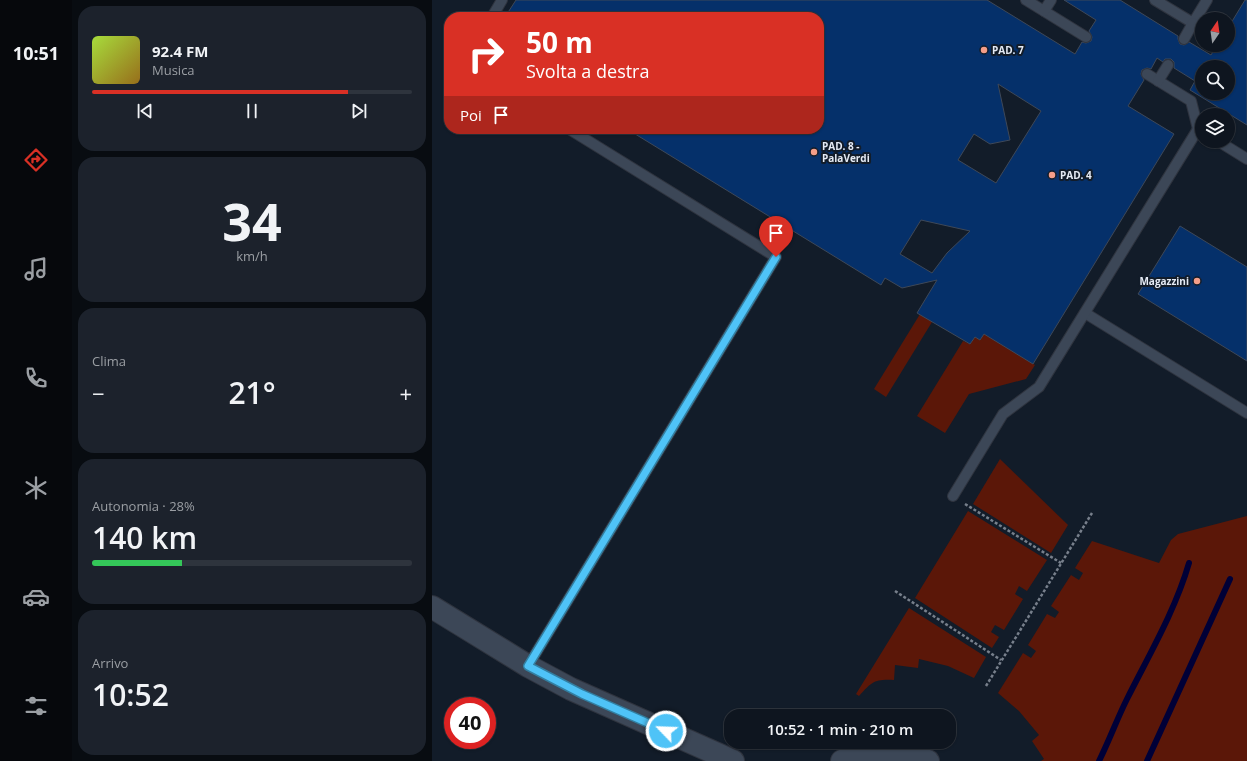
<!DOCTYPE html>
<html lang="it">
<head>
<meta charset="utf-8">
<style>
  :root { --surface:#0e151f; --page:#1c222c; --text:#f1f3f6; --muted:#9b9fa4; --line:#2e343d; --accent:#d93025 }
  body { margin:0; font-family:"Open Sans",sans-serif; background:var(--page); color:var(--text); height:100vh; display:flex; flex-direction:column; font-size:15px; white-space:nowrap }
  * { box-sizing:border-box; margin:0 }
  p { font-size:13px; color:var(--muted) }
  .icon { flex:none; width:22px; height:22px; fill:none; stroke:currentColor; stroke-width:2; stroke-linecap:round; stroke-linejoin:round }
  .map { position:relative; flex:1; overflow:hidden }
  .details { display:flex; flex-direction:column; gap:6px; padding:6px; background:#080c11; width:360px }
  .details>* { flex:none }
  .banner { position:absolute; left:12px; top:12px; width:380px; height:122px; border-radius:16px; box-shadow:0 1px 3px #0004,0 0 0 1px var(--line); background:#d93025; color:#fff; overflow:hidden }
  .needle { width:26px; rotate:13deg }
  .controls { position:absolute; left:763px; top:12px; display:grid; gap:8px }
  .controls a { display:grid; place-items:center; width:40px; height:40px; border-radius:50%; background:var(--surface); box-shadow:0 1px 3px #0004,0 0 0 1px var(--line); font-size:20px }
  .speed { position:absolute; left:12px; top:697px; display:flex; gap:8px; font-size:20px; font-weight:700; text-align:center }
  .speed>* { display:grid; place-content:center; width:52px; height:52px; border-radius:50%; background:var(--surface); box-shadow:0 1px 3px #0004,0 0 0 1px var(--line); line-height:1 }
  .speed .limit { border:6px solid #d22; background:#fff; color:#111 }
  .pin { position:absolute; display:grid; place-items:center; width:34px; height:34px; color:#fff; margin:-41px -17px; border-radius:50% 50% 50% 0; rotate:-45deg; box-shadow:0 0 4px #0007 }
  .pin .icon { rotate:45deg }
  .me { position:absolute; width:44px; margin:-22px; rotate:294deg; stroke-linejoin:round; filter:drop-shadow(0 0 3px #0008) }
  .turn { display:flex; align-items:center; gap:14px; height:84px; padding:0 16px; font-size:18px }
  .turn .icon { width:52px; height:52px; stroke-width:2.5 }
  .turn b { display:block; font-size:28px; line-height:34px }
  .then { display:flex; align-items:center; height:38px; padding:0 16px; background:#0003; gap:8px; font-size:15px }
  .big { font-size:30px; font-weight:600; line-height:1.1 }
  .details .tile { flex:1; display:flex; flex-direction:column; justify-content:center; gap:6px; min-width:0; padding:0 14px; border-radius:16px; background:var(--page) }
  .details .dial { align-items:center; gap:0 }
  .dial b { font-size:52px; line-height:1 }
  .song { display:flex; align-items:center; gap:12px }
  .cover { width:48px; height:48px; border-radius:6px; background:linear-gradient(135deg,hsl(80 70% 55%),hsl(40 70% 35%)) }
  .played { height:4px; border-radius:2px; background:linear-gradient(90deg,var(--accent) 80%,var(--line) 80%) }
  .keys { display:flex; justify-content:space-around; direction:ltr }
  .heat { display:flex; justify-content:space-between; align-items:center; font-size:22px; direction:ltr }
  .charge { height:6px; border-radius:3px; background:linear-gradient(90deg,#34c759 28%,var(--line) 0) }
  .trip { position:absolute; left:292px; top:709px; width:232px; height:40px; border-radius:16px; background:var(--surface); box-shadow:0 1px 3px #0004,0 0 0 1px var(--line); font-weight:600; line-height:40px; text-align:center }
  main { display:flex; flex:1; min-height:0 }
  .dock { display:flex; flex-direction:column; width:72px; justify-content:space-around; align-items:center; background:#06080c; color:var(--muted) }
  .dock .icon { width:28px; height:28px }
  .dock .on { color:var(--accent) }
  .dock b { font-size:18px; color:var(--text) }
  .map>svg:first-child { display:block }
</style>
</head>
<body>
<main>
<nav class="dock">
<b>10:51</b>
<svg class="icon on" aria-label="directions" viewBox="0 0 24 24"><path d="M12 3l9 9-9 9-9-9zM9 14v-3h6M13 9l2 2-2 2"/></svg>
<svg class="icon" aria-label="music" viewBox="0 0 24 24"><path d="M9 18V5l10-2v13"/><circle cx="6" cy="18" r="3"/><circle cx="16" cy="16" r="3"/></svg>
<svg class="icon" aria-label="phone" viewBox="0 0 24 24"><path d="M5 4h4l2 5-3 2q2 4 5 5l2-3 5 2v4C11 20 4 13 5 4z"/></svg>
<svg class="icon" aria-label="climate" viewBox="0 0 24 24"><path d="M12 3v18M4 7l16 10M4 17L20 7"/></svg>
<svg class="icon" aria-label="car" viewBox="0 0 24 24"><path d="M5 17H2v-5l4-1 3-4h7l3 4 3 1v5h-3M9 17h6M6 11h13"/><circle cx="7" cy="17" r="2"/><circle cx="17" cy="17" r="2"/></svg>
<svg class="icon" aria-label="filters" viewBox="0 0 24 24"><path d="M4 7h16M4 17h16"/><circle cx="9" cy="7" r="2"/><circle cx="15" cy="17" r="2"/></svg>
</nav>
<section class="details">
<div class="tile">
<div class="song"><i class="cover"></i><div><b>92.4 FM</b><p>Musica</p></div></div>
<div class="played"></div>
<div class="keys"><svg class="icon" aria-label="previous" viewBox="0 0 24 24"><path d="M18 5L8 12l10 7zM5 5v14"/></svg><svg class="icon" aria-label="pause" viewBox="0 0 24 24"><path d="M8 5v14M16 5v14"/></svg><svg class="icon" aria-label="next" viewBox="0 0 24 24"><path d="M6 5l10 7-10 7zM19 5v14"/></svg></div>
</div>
<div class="tile dial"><b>34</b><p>km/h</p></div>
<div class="tile"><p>Clima</p>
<div class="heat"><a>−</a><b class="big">21°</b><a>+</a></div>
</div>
<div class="tile"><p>Autonomia · 28%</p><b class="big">140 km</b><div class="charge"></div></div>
<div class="tile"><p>Arrivo</p><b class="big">10:52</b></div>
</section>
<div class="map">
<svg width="815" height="761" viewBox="0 0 815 761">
  <rect width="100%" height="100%" fill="#121c29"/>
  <g fill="#5b1708">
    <polygon points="493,306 500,322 454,397 442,389"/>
    <polygon points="552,333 603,365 594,379 537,394 513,433 485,416 531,341 538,344 543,337 548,340"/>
    <polygon points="568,459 636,525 619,553 541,504"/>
    <polygon points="536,511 615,560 595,591 587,586 583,594 591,599 572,630 563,625 559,632 567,637 560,648 483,598"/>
    <polygon points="815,516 815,761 609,761 612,759 600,741 607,735 587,711 566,693 591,653 599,658 604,651 596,645 615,614 623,618 627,612 619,606 639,575 647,580 651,573 643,568 660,541 727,563 739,540 746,534"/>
    <path d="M477,608l77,49 -12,21 -26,-12 -29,-7 -1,9 -23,-3 -1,15c-20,-1 -22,2 -35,16l-3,-2z"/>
  </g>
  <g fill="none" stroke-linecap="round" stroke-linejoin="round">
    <g stroke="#000037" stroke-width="6">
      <path d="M667,761c10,-20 18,-42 28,-62 22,-44 48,-88 62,-136"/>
      <polyline points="715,761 798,579"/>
    </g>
  </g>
  <g fill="#05306a" stroke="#3e4858" fill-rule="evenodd">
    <path d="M84,0h471l88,54 7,-12 4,1 5,-2 1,-4 -3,-6 7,-11 -32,-20h56l58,36v3l2,5 4,1 5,-3 22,13 6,-10h11v-17l17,-28h2v125l-57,-35 5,-9 -21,-13v-6l-3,-3h-6l-2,3 -6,-4 -6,11 -4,-1 -5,2 -1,4 3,6 -16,26 46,28 -141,230 -49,-30 -4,6 -5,-3 -5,7 -53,-31 20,-33 -35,8 -17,-10 -4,7 -254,-156h192v-112h-314zM770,67h26v26h-26zM566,84l43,27 -45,72 -38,-23 16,-26 16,10 20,-4zM489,220l49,11 -23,22 -15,20 -32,-19z"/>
    <polygon points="748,226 815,267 815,361 706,294"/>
  </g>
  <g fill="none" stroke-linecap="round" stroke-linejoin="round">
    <g stroke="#2f343f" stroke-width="12">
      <g id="service">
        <polyline points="594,0 654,37"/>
        <polyline points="723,0 761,23 775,0"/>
        <polyline points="612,11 619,0"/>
        <polyline points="60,17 70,0"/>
        <polyline points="752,39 761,23"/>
        <polyline points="715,74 759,101 766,129 770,131"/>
        <polyline points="726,81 736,65"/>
        <polyline points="786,141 815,159"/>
        <polyline points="653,313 815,413"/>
        <polyline points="521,496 571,414 607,387 766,129"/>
        <polyline points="96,666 344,257 137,129"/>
      </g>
    </g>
    <g stroke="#2f343f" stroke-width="24">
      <g id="tertiary">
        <polyline points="0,607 96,666 139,689 301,761"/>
        <path d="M410,761c19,-10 42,-13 63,-9 8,2 16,6 23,9"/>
      </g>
    </g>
    <g stroke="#777f8b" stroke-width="2.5" stroke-dasharray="3 2" stroke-linecap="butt">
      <polyline points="533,504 629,563"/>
      <polyline points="463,591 569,660"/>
      <polyline points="554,686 660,513"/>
    </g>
    <use href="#service" stroke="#3c4757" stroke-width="10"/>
    <use href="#tertiary" stroke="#3c4757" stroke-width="22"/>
  </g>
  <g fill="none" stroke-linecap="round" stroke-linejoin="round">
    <g stroke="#337fa1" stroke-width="10">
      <polyline id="route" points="234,731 150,694 96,666 344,257"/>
    </g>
    <use href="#route" stroke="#4fc3f7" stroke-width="7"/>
  </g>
  <g fill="#f49e89" stroke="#121c29" stroke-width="1.5">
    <circle cx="552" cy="50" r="4"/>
    <circle cx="382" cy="152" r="4"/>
    <circle cx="620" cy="175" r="4"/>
    <circle cx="765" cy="281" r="4"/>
  </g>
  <g text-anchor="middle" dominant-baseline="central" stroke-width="4" stroke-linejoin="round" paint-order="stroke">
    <g font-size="10" font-weight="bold" fill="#e5ebf5" stroke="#121c29" text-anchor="start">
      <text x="560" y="50">PAD. 7</text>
      <text x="390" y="146">PAD. 8 -<tspan x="390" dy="12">PalaVerdi</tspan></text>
      <text x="628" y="175">PAD. 4</text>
      <text x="757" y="281" text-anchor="end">Magazzini</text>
    </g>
  </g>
</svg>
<div class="controls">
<a><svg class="needle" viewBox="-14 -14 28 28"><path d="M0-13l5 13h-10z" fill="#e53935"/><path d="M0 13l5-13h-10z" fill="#9b9fa4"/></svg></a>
<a><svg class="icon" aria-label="search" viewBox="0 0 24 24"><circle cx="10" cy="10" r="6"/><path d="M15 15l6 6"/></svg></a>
<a><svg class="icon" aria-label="layers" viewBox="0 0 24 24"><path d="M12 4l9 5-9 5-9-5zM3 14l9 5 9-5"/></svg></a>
</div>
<div class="speed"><div class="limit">40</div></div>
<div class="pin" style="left:344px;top:257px;background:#d93025"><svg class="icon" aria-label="arrive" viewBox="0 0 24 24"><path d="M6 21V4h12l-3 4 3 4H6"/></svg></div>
<svg class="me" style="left:234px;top:731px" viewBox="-20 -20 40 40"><circle r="17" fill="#4fc3f7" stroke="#fff" stroke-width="3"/><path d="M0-11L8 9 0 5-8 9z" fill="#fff"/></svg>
<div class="trip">10:52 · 1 min · 210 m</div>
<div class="banner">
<div class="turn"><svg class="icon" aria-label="right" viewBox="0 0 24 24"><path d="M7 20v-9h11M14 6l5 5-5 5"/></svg><div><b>50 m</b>Svolta a destra</div></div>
<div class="then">Poi<svg class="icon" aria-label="arrive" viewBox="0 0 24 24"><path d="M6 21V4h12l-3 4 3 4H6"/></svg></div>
</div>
</div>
</main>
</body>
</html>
